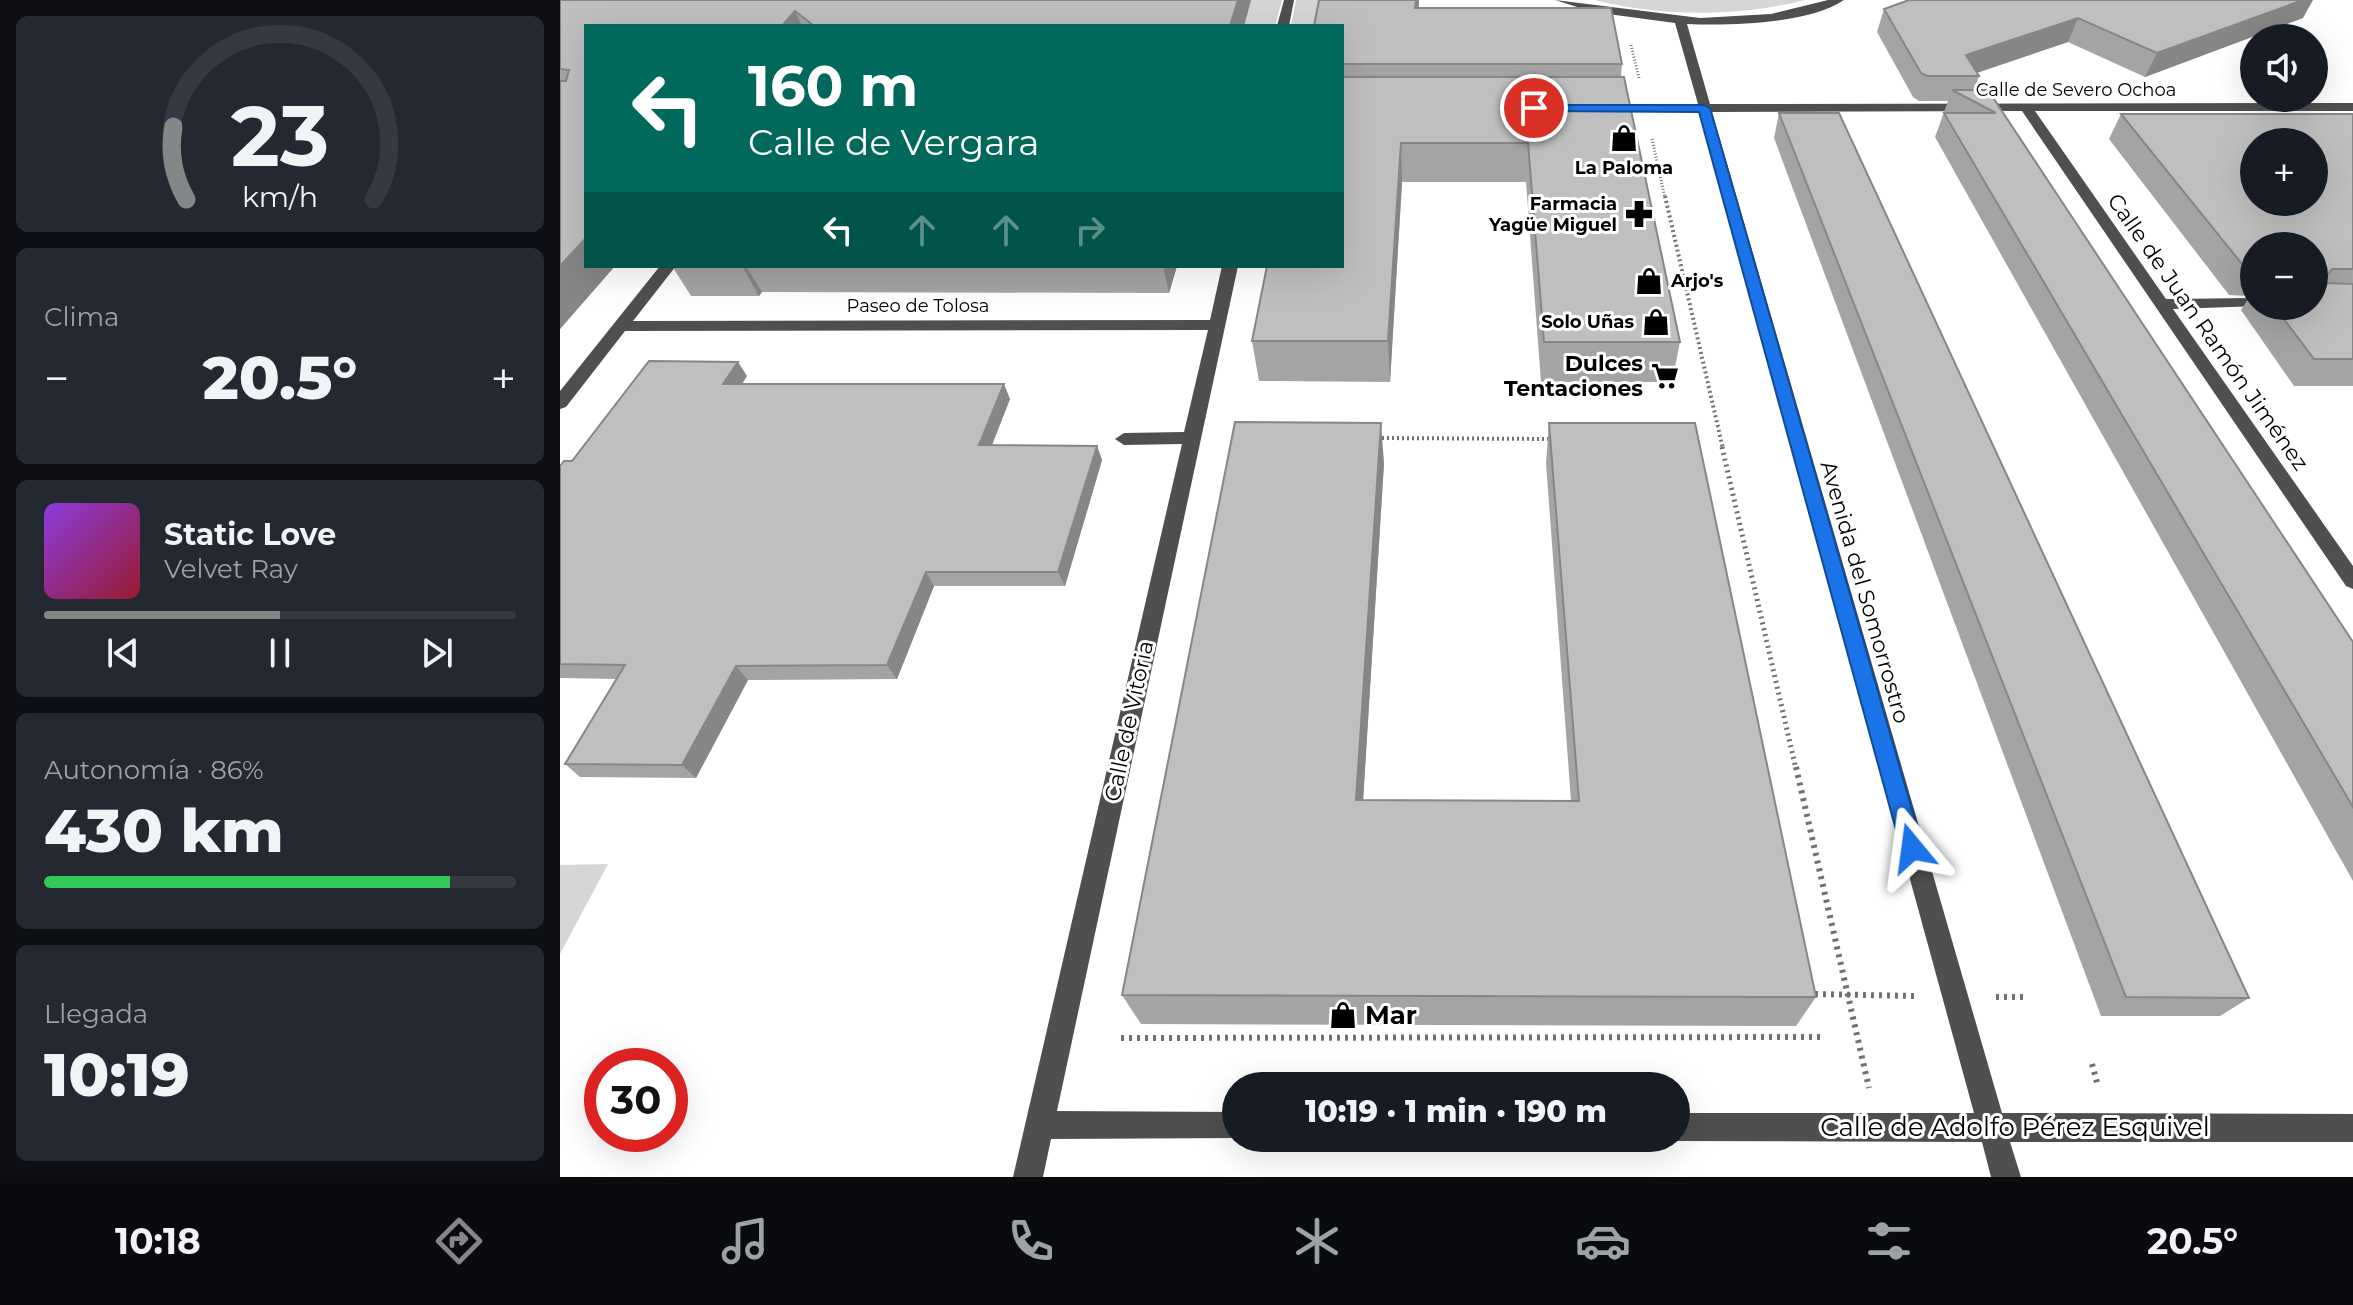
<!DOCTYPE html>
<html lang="es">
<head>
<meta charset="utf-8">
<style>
  :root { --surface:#171b24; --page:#242831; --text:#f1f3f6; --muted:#9ea1a6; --line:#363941; --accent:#858687 }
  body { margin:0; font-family:Montserrat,sans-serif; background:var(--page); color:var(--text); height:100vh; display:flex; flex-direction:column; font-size:30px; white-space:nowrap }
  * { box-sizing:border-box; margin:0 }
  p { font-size:26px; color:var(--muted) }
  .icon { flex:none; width:44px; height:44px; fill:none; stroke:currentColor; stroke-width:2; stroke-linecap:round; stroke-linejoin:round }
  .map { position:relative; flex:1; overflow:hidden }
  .drawer { display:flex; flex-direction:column; gap:16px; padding:16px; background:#0d0f14; width:560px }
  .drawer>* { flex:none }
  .hud { position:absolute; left:24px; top:24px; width:760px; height:244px; border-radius:0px; box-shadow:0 8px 32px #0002; background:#00695c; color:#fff; overflow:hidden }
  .tools { position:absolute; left:1680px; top:24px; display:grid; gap:16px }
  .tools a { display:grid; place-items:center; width:88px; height:88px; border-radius:50%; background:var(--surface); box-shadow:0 8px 32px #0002; font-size:40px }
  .speed { position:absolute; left:24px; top:1048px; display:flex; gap:16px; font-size:40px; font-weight:700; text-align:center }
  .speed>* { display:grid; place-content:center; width:104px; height:104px; border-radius:50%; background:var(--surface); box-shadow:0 8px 32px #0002; line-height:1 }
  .speed .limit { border:12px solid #d22; background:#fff; color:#111 }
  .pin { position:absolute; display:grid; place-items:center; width:68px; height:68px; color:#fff; margin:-34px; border:4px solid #fff; border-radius:50%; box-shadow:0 2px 8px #0007 }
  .me { position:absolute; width:88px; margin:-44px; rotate:344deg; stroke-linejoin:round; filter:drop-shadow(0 0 6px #0008) }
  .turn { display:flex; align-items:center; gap:28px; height:168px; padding:0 32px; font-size:36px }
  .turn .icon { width:104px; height:104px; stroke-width:2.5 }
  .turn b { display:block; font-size:56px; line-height:68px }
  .lanes { display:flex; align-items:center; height:76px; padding:0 32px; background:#0003; justify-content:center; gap:40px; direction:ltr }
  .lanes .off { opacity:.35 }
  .big { font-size:60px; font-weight:800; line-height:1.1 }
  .drawer .card { flex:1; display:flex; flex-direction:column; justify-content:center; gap:12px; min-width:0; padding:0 28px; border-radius:12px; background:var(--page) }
  .drawer .dial { align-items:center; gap:0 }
  .dial svg { height:208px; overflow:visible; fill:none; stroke:var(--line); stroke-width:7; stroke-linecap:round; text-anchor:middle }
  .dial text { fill:var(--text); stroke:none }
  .song { display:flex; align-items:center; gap:24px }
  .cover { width:96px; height:96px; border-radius:12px; background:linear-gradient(135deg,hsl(270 70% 55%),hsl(350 70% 35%)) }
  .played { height:8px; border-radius:4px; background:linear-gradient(90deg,var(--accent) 50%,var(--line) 50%) }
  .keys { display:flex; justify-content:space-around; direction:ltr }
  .heat { display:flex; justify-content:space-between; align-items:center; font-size:44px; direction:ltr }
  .charge { height:12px; border-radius:6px; background:linear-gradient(90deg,#34c759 86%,var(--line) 0) }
  .trip { position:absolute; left:662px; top:1072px; width:468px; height:80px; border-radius:40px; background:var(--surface); box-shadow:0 8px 32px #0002; font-weight:800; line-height:80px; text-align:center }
  .tabs { display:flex; height:128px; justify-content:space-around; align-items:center; background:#090b0e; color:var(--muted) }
  .tabs .icon { width:56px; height:56px }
  .tabs .current { color:var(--accent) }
  .tabs b { font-size:36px; color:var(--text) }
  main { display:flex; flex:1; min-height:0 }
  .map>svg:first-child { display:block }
</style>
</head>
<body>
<main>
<section class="drawer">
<div class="card dial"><svg viewBox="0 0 100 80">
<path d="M14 69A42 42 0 1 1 86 69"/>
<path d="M14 69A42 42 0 0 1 9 41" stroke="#858687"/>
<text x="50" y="56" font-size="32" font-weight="700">23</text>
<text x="50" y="72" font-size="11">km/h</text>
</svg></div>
<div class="card"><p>Clima</p>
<div class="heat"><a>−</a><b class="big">20.5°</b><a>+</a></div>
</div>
<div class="card">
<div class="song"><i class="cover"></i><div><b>Static Love</b><p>Velvet Ray</p></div></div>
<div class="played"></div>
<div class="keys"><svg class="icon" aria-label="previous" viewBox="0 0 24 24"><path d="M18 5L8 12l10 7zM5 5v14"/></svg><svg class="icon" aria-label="pause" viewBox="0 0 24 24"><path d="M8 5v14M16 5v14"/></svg><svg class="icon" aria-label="next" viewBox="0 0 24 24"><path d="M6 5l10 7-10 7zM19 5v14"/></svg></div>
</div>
<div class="card"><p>Autonomía · 86%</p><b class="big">430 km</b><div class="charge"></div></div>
<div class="card"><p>Llegada</p><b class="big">10:19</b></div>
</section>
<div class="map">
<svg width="1793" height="1177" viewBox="0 0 1793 1177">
  <rect width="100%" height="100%" fill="#fff"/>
  <g fill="#d6d6d6">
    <polygon points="690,0 722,0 715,26 682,26"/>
    <polygon points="736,0 769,0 764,26 731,26"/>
    <path d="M1034,0h211c-67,17 -144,17 -211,0z"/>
    <polygon points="48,864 0,954 0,865"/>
  </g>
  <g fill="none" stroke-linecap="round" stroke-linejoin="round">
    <g stroke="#717171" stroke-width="3" stroke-dasharray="1 2" stroke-linecap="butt">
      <polyline points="1071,45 1079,78"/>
      <polyline points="1092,139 1105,198"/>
    </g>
    <g stroke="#717171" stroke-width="4" stroke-dasharray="2 3" stroke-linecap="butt">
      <polyline points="1105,196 1163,449"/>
      <polyline points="817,438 991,439"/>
    </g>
    <polyline stroke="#717171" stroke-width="5" stroke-dasharray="2 4" stroke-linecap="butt" points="1162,447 1236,769"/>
    <g stroke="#717171" stroke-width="6" stroke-dasharray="3 5" stroke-linecap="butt">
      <polyline points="1236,767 1309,1088"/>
      <polyline points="1255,994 1354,996"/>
      <polyline points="1436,997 1464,997"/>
      <polyline points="561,1038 1264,1037"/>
      <polyline points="1532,1064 1538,1086"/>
    </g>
    <g fill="#4f4f4f" fill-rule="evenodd">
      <polygon points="724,0 734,0 729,26 717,26"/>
      <path d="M995,0l145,18 71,-4 57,-14h16c-35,24 -114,26 -157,24l23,80 643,-1v8h-318l131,188 88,-1v8h6l-87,3 180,257v23l-7,-3 -324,-475 -310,1 290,1001 351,1v28h-343l11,35h-30l-9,-35 -306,-1 -8,-3h8v-25h298l-274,-1001h-94l-6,-4 6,-4h92l-23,-81 -82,-11z"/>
      <polygon points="100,266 116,266 73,321 650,320 662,266 678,266 497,1111 676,1112 676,1138 681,1138 491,1139 483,1177 453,1177 622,444 564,445 555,439 564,433 624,432 648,330 65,331 6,407 0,409 0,391"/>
    </g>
  </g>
  <g fill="#a4a4a4" fill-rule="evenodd">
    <polygon points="0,0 691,0 684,26 26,26 26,266 55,266 0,329"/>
    <polygon points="759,0 859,0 859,8 1062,64 1061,77 1120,342 1112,382 981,382 966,182 842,182 830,382 699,381 692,341 782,266 782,26"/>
    <polygon points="1324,9 1743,18 1585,77 1508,42 1417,73 1419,76 1414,90 1428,90 1793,642 1793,881 1375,137 1388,101 1359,101 1353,97 1317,32"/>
    <polygon points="1219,113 1689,998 1660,1016 1541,1016 1214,138"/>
    <path d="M1561,114h232v272h-59l-53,-76 9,-14 -21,-1 -120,-156zM1694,246l60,60h-60z"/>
    <polygon points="112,266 617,266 609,293 202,292 199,296 131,296"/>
    <polygon points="187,376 182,384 450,399 432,445 537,446 542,460 505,586 374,586 337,679 188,680 136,778 20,777 5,764 56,679 0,678 0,466 12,461"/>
    <polygon points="989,423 1256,997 1236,1026 581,1024 562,995 824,463 803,800 1011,801 986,463"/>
  </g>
  <g fill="#868686">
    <polygon points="678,0 691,0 684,26 670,26"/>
    <polygon points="856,0 859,0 856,44 855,8"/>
    <polygon points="1743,0 1753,0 1743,18 1585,77 1597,53"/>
    <polygon points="235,11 242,26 222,26"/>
    <polygon points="1518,18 1508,42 1407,76 1406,55"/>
    <polygon points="841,143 842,182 830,382 828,341"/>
    <polygon points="26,238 26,266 55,266 0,329 0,266"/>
    <polygon points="182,266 186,266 202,292 199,296"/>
    <polygon points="603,266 617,266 609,293"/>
    <polygon points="178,362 187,376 172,399 163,384"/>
    <polygon points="444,384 450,399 426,460 419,445"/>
    <polygon points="821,423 824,463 801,834 796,800"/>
    <polygon points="537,446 542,460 505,586 498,572"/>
    <polygon points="366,572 374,586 337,679 327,665"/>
    <polygon points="176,666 188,680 136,778 122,765"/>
  </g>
  <g fill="#bfbfbf" stroke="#868686" stroke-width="2" fill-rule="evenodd">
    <polygon points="0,0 678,0 670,26 254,26 235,11 222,26 26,26 26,238 0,266 0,81 6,81 9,70 0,69"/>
    <polygon points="759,0 856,0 855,8 1051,8 1062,64 782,64 782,26 754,26"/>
    <polygon points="1349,0 1743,0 1597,53 1518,18 1406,55 1419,76 1367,76 1361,73 1324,9"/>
    <polygon points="782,77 1064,77 1120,342 984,342 968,143 841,143 828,341 692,341 707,266 782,266"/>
    <polygon points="1392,90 1428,90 1793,642 1793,807 1384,113 1436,113"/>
    <polygon points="1219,113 1279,113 1689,998 1566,997"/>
    <path d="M1561,114h232v155h-21l-9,11 3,3 27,1v75h-39l-40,-53h40v-60h-60v23h-8zM1694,142h60v60h-60z"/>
    <polygon points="89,361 178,362 163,384 444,384 419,445 537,446 498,572 366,572 327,665 176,666 122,765 5,764 65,665 0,664 0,466 4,461 12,461"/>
    <polygon points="675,422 821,423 796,800 1019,801 989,423 1135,423 1256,997 562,995"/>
  </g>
  <polygon fill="#1a73e8" stroke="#114b97" stroke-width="2" points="970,105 1144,105 1150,108 1363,848 1360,855 1352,858 1345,855 1341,848 1139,112 974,111"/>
  <defs>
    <g id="shop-bare" transform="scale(2.16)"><path d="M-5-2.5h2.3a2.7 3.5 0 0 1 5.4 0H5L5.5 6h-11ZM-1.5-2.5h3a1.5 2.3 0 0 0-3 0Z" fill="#000" stroke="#fff" stroke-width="2.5" paint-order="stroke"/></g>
    <g id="pharmacy-bare" transform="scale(2.16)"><path d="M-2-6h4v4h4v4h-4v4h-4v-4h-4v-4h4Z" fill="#000" stroke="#fff" stroke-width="2.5" paint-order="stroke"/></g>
    <g id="supermarket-bare" transform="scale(2.16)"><path d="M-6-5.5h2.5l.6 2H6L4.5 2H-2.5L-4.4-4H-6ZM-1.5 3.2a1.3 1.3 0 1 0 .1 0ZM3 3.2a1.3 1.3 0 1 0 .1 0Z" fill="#000" stroke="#fff" stroke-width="2.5" paint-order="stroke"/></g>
  </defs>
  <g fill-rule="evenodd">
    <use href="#shop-bare" x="1064" y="138"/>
    <use href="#pharmacy-bare" x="1079" y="214"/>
    <use href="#shop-bare" x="1089" y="281"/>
    <use href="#shop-bare" x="1096" y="322"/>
    <use href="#supermarket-bare" x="1105" y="376"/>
    <use href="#shop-bare" x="783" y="1015"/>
  </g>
  <g text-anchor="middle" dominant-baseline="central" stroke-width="6" stroke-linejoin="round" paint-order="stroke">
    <g font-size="18" fill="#000" stroke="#fff">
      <text x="1516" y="90">Calle de Severo Ochoa</text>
      <text x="358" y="306">Paseo de Tolosa</text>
    </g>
    <g font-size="18" font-weight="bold" fill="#000" stroke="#fff" text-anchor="end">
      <text x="1064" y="168" text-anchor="middle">La Paloma</text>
      <text x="1057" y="204">Farmacia<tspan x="1057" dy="21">Yagüe Miguel</tspan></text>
      <text x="1111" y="281" text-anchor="start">Arjo's</text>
      <text x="1074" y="322">Solo Uñas</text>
    </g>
    <g font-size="22" fill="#000" stroke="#fff">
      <text transform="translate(1648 332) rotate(55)">Calle de Juan Ramón Jiménez</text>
      <text transform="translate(1305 592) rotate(74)">Avenida del Somorrostro</text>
      <text transform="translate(569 721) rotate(-78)">Calle de Vitoria</text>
    </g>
    <g font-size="22" font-weight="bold" fill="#000" stroke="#fff" text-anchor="end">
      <text x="1083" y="363">Dulces<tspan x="1083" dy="25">Tentaciones</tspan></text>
    </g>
    <g font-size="26" font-weight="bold" fill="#000" stroke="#fff" text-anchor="start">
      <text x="805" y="1015">Mar</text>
    </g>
    <g font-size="26" fill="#000" stroke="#fff">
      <text x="1455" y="1127">Calle de Adolfo Pérez Esquivel</text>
    </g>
  </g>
</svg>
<div class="tools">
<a><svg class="icon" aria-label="sound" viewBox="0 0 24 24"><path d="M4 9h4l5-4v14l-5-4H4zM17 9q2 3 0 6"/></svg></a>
<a>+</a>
<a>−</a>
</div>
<div class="speed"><div class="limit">30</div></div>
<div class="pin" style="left:974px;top:108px;background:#d93025"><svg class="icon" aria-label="arrive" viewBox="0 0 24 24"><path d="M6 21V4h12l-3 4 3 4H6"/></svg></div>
<svg class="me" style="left:1352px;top:848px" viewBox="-20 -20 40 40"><path d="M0-17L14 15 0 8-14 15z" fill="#1a73e8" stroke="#fff" stroke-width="4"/></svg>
<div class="trip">10:19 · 1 min · 190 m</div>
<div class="hud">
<div class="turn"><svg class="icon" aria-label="left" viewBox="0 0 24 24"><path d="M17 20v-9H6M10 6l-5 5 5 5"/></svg><div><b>160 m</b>Calle de Vergara</div></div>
<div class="lanes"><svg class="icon" aria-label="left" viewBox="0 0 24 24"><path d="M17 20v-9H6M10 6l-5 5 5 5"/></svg><svg class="icon off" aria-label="ahead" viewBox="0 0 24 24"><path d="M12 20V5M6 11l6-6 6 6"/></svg><svg class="icon off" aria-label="ahead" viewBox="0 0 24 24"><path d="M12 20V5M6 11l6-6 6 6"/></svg><svg class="icon off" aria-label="right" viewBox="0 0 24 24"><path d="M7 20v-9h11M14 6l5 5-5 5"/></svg></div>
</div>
</div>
</main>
<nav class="tabs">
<b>10:18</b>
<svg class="icon current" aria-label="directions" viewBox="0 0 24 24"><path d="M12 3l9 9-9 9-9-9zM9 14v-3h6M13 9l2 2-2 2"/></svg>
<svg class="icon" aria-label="music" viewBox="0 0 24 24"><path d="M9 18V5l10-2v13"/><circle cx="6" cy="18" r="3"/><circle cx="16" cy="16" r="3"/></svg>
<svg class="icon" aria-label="phone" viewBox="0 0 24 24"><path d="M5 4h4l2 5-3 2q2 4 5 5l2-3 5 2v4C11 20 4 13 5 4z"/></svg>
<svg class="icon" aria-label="climate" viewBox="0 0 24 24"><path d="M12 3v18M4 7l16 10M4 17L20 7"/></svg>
<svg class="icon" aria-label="car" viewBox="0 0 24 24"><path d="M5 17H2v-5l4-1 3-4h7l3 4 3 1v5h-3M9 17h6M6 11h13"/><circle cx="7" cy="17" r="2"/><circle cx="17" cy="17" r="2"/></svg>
<svg class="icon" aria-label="filters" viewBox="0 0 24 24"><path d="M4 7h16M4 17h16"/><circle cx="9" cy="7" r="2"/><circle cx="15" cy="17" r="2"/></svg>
<b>20.5°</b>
</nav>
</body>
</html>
